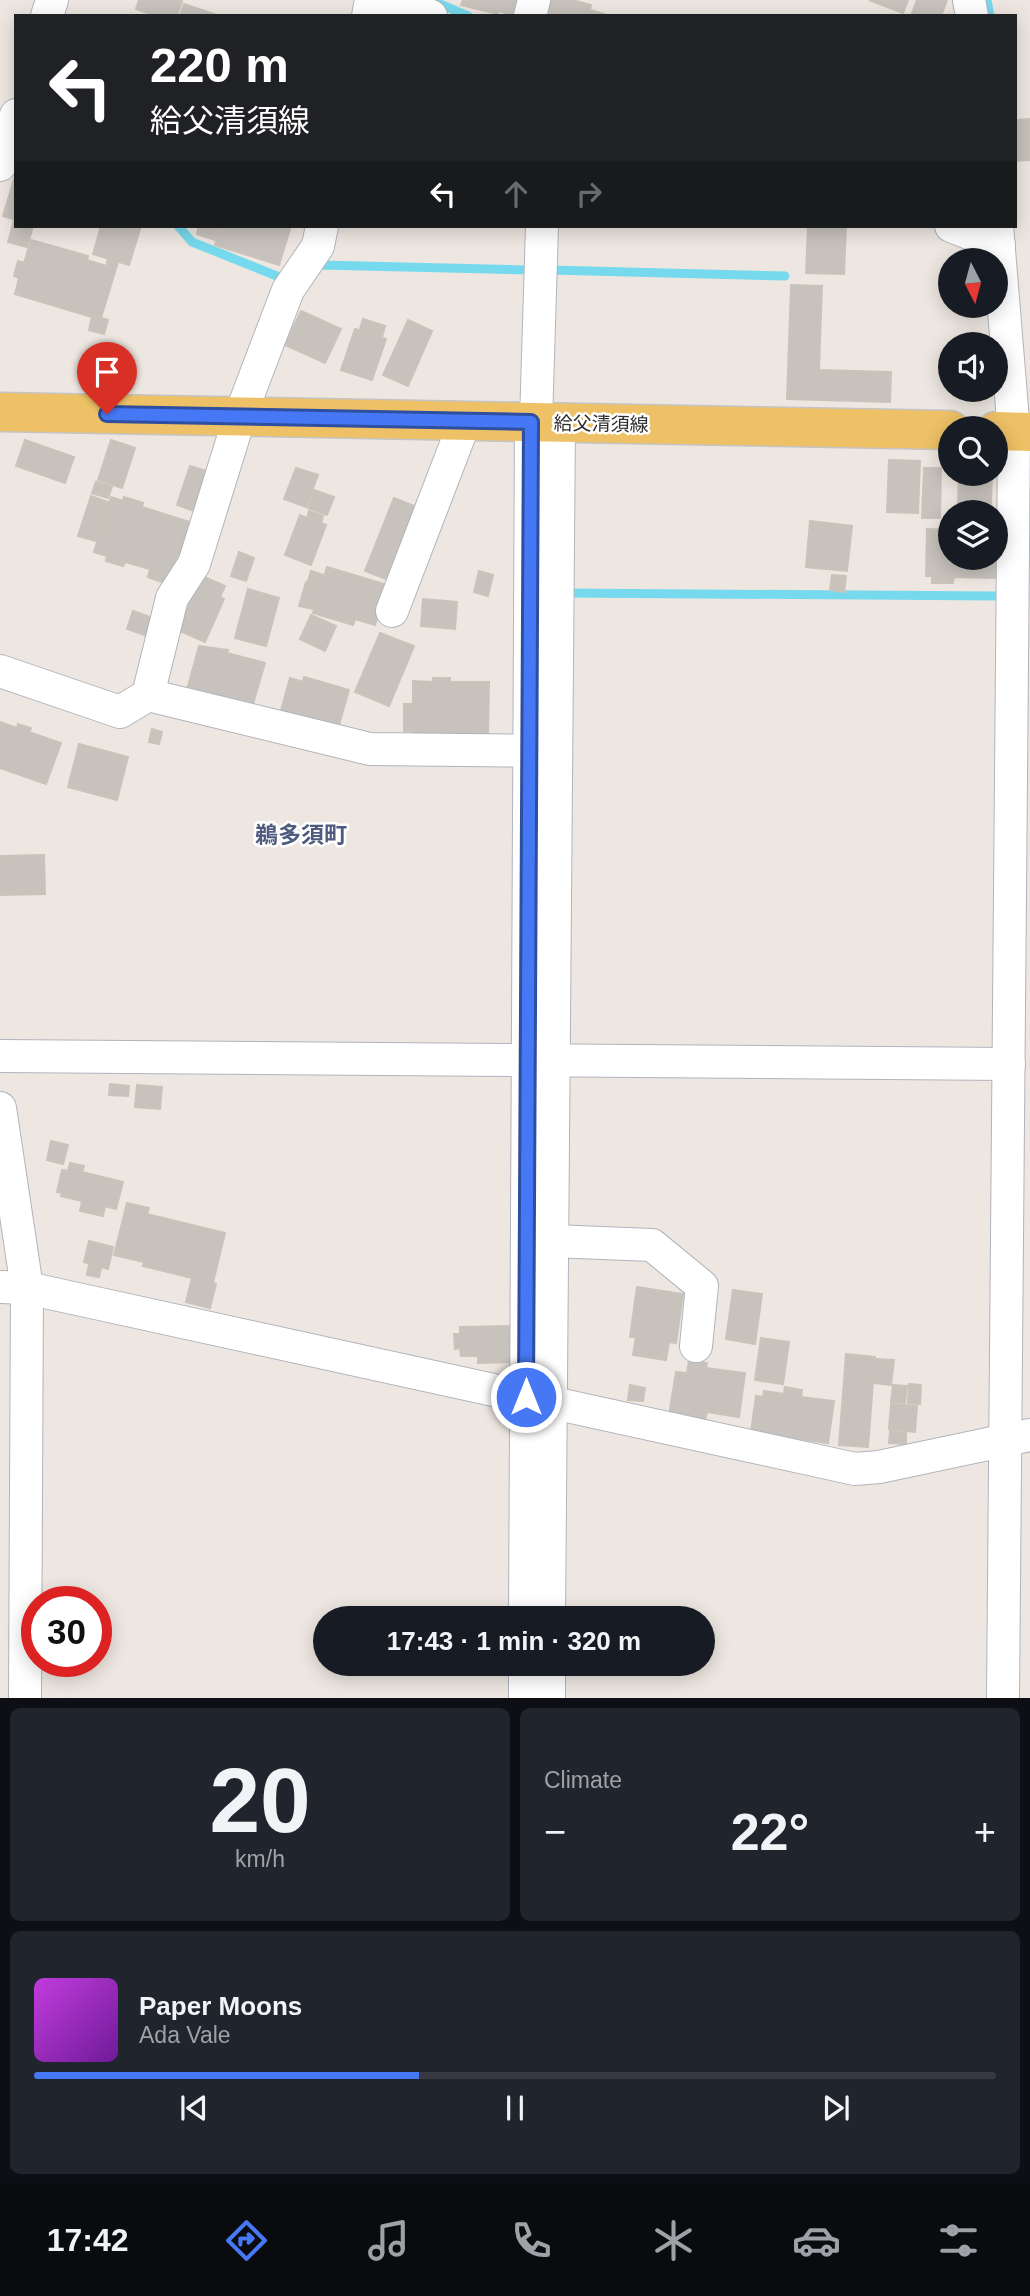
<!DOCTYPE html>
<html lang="en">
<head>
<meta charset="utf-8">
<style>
  :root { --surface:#171b24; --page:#20242c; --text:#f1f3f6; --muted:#9ea1a6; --line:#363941; --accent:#4678f6 }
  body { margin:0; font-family:Helvetica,"Noto Sans JP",sans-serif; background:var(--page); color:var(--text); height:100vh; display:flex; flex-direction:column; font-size:26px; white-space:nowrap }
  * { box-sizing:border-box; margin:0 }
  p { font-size:23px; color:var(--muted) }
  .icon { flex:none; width:38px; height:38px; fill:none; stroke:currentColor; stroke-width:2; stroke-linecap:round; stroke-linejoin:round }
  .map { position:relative; height:1698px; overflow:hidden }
  .details { display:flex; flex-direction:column; gap:10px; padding:10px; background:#0d0f14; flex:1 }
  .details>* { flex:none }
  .hud { position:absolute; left:14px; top:14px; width:1003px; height:214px; border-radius:0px; box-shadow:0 4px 18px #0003; background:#202124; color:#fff; overflow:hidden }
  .needle { width:46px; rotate:174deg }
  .controls { position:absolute; left:938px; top:248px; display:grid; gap:14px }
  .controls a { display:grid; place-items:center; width:70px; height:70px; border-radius:50%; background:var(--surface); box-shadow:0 4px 18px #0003; font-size:35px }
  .speed { position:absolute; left:21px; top:1586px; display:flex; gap:14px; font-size:35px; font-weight:700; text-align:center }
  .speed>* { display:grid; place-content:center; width:91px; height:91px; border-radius:50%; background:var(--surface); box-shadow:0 4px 18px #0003; line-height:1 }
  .speed .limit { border:10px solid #d22; background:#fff; color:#111 }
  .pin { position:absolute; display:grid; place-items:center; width:60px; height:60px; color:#fff; margin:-72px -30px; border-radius:50% 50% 50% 0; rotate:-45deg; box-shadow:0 0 7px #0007 }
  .pin .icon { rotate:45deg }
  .me { position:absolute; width:77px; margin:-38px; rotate:0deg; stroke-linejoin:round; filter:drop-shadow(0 0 5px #0008) }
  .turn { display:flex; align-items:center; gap:24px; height:147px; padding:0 21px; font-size:32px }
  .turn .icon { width:91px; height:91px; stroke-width:2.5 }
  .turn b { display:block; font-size:49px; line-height:60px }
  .lanes { display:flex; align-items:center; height:66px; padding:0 21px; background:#0003; justify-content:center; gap:35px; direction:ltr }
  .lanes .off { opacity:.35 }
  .big { font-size:52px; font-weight:700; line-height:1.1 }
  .details .tile { flex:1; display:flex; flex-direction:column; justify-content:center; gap:10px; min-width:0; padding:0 24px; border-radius:10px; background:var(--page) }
  .details .dial { align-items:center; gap:0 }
  .dial b { font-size:91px; line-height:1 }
  .song { display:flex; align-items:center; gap:21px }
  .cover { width:84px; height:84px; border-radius:10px; background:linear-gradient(135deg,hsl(290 70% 55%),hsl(280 70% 35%)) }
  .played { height:7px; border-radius:4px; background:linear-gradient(90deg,var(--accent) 40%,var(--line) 40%) }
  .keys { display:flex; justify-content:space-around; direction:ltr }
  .heat { display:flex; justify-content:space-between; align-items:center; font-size:38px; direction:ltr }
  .details .tiles { flex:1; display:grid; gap:10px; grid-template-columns:1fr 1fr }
  .tile:last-child { grid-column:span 2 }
  .trip { position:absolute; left:313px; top:1606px; width:402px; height:70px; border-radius:35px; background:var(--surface); box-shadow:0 4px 18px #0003; font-weight:700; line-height:70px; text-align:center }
  .dock { display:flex; height:112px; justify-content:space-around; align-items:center; background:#090b0e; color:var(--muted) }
  .dock .icon { width:49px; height:49px }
  .dock .active { color:var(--accent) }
  .dock b { font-size:32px; color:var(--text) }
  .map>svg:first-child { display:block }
</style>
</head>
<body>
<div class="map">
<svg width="1030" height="1698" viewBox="0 0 1030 1698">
  <rect width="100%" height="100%" fill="#eee7e1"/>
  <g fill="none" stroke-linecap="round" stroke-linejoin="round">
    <g stroke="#77d9ed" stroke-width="9">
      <polyline points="431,0 468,16"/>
      <polyline points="987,0 990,16"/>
      <polyline points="178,226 192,242 282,278"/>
      <polyline points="550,270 785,276"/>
      <polyline points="316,271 320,265 528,270"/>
      <polyline points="565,593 995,596"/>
    </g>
  </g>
  <g fill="#c7c2bc" stroke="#cac3ba" stroke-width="2">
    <polygon points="139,0 179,0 182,1 177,16 156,16 136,9"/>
    <polygon points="463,0 520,0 515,16 499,11 498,14 461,5"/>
    <polygon points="545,0 572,0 591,5 590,10 604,14 603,16 541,16"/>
    <polygon points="869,0 908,0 903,13"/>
    <polygon points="917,0 947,0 941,16 911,16"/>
    <polygon points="184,4 220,16 180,16"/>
    <polygon points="1030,119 1030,160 1015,161 1015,120"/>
    <polygon points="16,173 16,220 3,216"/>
    <polygon points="14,220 16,226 33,226 27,247 8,242"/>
    <polygon points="101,226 141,226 129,265 93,254"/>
    <polygon points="199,226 219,226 215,240 197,234"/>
    <polygon points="221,226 291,226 279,265 215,245"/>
    <polygon points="808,226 846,226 844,274 806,273"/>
    <polygon points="31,240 88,256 87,260 106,266 108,259 118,262 101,318 108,320 104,334 89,330 92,317 15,294 19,278 14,276 18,261 24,263"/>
    <polygon points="791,285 822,286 819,370 891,372 890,402 787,399"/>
    <polygon points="301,311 341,329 325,363 285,345"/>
    <polygon points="363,319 385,326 382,337 360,329"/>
    <polygon points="408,320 432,331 408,386 383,375"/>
    <polygon points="355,329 386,339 372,380 341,370"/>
    <polygon points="25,440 74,457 65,483 16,466"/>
    <polygon points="111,440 135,448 122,488 98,480"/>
    <polygon points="889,460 920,461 918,513 887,512"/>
    <polygon points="190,466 213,473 200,513 177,505"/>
    <polygon points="296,468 318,475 306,507 284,499"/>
    <polygon points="924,468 941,468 940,518 922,518"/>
    <polygon points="959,474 992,474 991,504 958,503"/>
    <polygon points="96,482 112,487 108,498 92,493"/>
    <polygon points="314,490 334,497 327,515 308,508"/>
    <polygon points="91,496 108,502 96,541 78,536"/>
    <polygon points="111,497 123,501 124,497 143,503 142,507 196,524 186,557 178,554 167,584 148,577 150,569 125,562 123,566 106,561 107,556 94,552"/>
    <polygon points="394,498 422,509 394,582 365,571"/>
    <polygon points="309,511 323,516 321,523 326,525 311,565 285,555 300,515 307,518"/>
    <polygon points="810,521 852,526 847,571 806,567"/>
    <polygon points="927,529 950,530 950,558 996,558 997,531 995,578 954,577 953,583 932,583 932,576 926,576"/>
    <polygon points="239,552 254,558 246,581 231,576"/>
    <polygon points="327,567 387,585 375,625 355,619 353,625 313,613"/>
    <polygon points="311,571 323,575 321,585 308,581"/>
    <polygon points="479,571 493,575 488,596 474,592"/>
    <polygon points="832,575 846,576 844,592 830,590"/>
    <polygon points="202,576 225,586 220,597 224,599 205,642 178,630"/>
    <polygon points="306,582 320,586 313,609 299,606"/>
    <polygon points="248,589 279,598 266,646 235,638"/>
    <polygon points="423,599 457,602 455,629 421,626"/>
    <polygon points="133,611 156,619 150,637 127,629"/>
    <polygon points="311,615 336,626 325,651 300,639"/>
    <polygon points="380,633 414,646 389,706 355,692"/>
    <polygon points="199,646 228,650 227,653 265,663 252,707 187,690"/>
    <polygon points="304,677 349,690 339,725 332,722 330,728 280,714 290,678 303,682"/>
    <polygon points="433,678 450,678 450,682 489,682 488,737 413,736 413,731 404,731 404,704 413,704 413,681 433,682"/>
    <polygon points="0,722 17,728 18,724 31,728 29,732 61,743 46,784 0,768"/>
    <polygon points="152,729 162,732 159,744 149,742"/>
    <polygon points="79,744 128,757 117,800 68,787"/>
    <polygon points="44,855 45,894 0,895 0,856"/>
    <polygon points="110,1084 129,1086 128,1096 109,1095"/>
    <polygon points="137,1085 162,1087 160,1109 135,1107"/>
    <polygon points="51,1141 68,1145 63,1164 47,1160"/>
    <polygon points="70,1163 84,1166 82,1172 123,1182 116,1209 105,1206 103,1216 80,1211 82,1201 61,1196 62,1193 57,1192 62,1170 68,1171"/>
    <polygon points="127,1203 149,1208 147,1214 225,1233 213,1283 216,1284 210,1308 186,1302 192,1278 143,1266 144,1262 114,1255"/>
    <polygon points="89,1241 113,1247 108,1269 84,1262"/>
    <polygon points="89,1265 101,1268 99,1277 87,1275"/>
    <polygon points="637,1287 683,1294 676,1343 669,1342 666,1360 633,1355 636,1337 630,1337"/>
    <polygon points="733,1290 762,1294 755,1344 726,1339"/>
    <polygon points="516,1326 517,1362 478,1363 478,1356 461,1356 460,1348 455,1349 454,1334 460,1334 460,1327"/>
    <polygon points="761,1338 789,1342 783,1384 755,1380"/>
    <polygon points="846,1354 875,1357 868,1447 839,1445"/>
    <polygon points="876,1359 894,1360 891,1385 874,1383"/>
    <polygon points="689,1360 707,1363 706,1368 745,1373 739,1417 707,1412 705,1420 669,1415 676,1372 687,1373"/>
    <polygon points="909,1384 921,1385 920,1404 908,1403"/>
    <polygon points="630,1385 645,1388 643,1401 628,1400"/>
    <polygon points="893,1385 907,1386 905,1403 891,1402"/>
    <polygon points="785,1387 802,1390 801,1397 834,1401 828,1443 751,1432 756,1396 763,1397 764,1391 784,1394"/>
    <polygon points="891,1404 917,1406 915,1432 889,1429"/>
    <polygon points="890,1431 906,1433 906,1444 889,1443"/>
  </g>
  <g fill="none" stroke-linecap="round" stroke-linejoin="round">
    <g stroke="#b1b4bd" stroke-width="34">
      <g id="minor">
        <polyline points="392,0 431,16"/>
        <polyline points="969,0 972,16"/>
        <polyline points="47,16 52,0"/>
        <polyline points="368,16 371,0"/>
        <polyline points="530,16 534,0"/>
        <polyline points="0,165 16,115"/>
        <polyline points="951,226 999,245"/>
        <polyline points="997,226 1014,432 1003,1698"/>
        <polyline points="536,422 542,226"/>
        <polyline points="392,611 465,421"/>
        <polyline points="0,671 120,712 148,695 172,598 194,564 240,416 288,290 318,246 322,226"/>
        <polyline points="148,695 370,749 550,751"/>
        <polyline points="0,1056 1009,1064"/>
        <polyline points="0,1108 27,1288 25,1698"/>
        <polyline points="552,1241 652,1245 702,1286 696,1346"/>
        <polyline points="0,1287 27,1288 855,1469 879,1467 1030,1435"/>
        <polyline points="525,1619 531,422"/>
        <polyline points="549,1619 559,423"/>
        <polyline points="525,1698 525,1664"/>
        <polyline points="549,1698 549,1664"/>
      </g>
    </g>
    <g stroke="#c4c4c4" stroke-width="41">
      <g id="major">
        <polyline points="0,412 950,430"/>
        <polyline points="996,431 1030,432"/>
      </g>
    </g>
    <use href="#minor" stroke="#fff" stroke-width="32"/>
    <use href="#major" stroke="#eec166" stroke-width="38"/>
  </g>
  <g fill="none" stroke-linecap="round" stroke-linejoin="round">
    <g stroke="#2e4ea0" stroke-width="18">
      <polyline id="route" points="107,414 531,422 526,1397"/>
    </g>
    <use href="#route" stroke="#4678f6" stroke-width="12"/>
  </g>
  <g text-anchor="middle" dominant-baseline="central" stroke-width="5" stroke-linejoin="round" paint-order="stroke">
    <g font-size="19" fill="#2e2e2e" stroke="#fff">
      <text transform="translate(601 424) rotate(1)">給父清須線</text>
    </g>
    <g font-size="23" font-weight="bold" fill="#4e5b7e" stroke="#fff">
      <text x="301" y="835">鵜多須町</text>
    </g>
  </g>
</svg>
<div class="controls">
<a><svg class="needle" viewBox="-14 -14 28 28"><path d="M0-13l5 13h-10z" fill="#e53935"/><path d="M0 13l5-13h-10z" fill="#9ea1a6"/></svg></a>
<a><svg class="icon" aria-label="sound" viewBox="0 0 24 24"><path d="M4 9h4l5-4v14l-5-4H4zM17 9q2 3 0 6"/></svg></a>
<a><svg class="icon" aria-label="search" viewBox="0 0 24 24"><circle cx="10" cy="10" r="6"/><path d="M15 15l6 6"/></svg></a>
<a><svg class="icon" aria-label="layers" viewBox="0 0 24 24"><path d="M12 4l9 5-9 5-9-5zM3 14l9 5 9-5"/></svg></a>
</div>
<div class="speed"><div class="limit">30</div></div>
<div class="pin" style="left:107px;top:414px;background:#d93025"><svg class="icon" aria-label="arrive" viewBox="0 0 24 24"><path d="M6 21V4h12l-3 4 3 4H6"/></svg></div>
<svg class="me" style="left:526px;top:1397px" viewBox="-20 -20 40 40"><circle r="17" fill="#4678f6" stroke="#fff" stroke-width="3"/><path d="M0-11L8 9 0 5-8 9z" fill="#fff"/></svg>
<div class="trip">17:43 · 1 min · 320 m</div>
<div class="hud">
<div class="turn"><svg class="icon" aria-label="left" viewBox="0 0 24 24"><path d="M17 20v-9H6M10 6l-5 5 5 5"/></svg><div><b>220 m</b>給父清須線</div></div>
<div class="lanes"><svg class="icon" aria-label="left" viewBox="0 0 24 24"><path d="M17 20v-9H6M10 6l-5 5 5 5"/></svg><svg class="icon off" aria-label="ahead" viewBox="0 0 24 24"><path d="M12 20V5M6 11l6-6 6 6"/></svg><svg class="icon off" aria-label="right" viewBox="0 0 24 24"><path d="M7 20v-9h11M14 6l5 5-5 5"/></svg></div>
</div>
</div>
<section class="details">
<div class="tiles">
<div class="tile dial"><b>20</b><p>km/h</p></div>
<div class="tile"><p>Climate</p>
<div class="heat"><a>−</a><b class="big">22°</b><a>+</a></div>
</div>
<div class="tile">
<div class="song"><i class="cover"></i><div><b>Paper Moons</b><p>Ada Vale</p></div></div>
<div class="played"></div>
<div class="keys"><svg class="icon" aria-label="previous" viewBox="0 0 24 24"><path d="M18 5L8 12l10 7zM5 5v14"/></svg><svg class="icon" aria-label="pause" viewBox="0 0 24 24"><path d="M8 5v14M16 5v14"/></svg><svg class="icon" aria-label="next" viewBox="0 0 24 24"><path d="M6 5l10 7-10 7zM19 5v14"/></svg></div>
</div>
</div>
</section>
<nav class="dock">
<b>17:42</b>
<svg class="icon active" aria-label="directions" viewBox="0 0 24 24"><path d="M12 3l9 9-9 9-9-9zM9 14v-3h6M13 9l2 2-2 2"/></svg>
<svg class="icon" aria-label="music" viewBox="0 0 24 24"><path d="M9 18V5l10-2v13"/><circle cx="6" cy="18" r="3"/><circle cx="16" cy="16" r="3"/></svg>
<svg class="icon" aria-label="phone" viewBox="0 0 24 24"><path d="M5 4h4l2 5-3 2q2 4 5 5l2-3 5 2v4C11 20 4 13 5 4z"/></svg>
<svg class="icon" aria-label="climate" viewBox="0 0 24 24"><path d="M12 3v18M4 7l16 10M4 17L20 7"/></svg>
<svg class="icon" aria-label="car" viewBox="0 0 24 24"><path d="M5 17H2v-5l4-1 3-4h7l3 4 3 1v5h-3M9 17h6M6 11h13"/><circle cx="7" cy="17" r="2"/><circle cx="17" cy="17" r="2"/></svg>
<svg class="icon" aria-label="filters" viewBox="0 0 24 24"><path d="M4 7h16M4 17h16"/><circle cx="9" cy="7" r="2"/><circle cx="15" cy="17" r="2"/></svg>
</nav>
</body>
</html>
